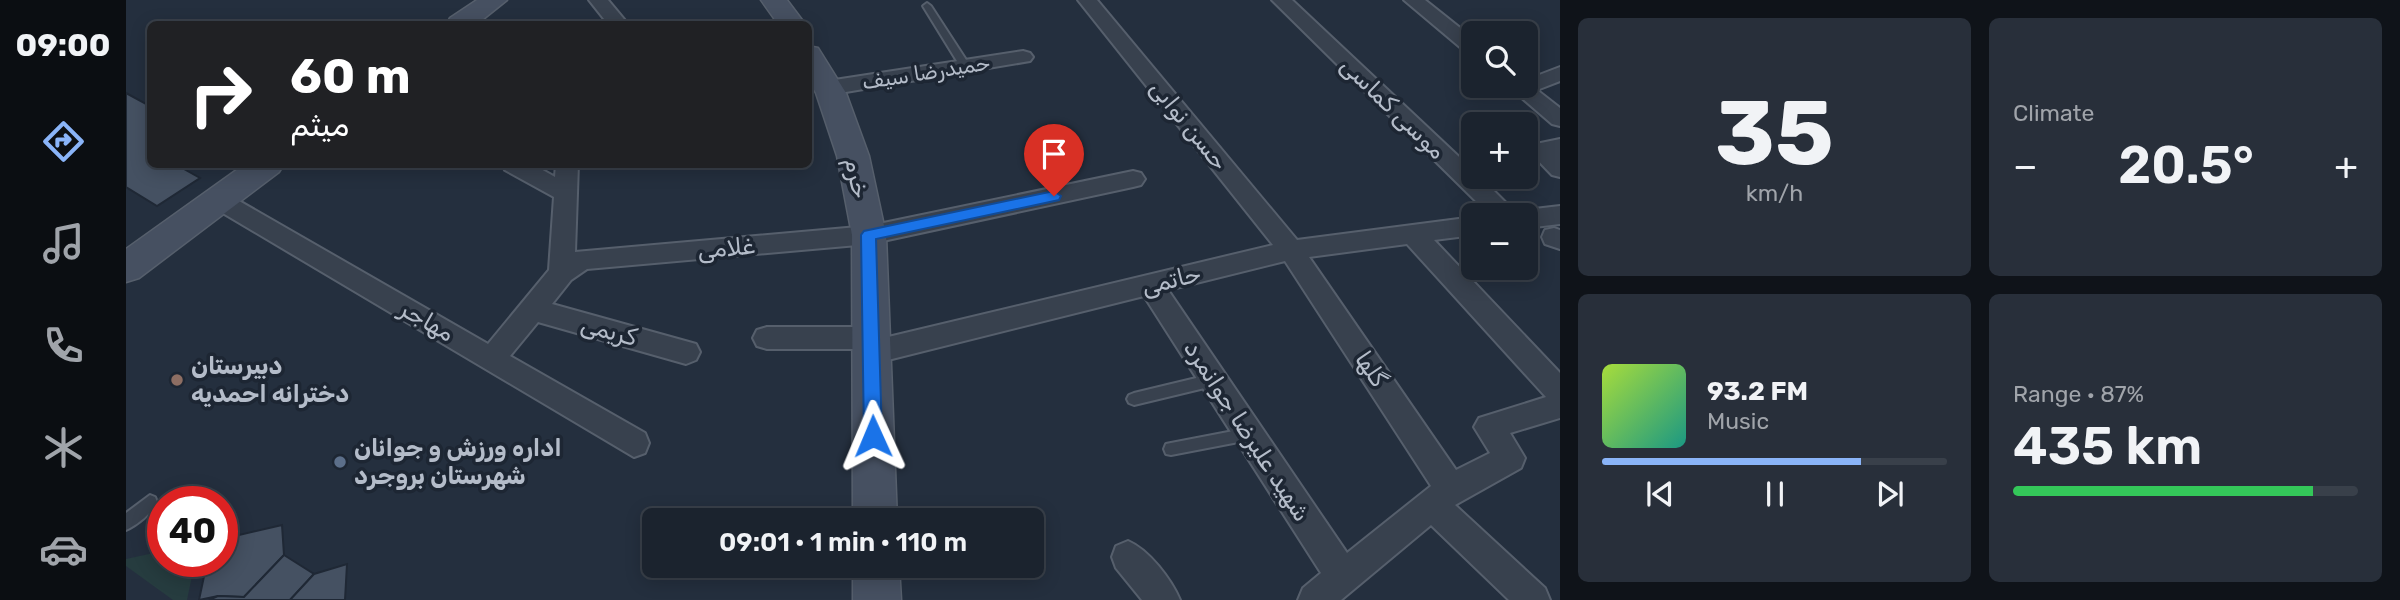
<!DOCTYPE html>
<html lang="en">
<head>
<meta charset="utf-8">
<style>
  :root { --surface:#1b232e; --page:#282f3a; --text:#f1f3f6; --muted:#a0a4aa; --line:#39404a; --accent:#8ab4f8 }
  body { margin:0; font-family:Rubik,Vazirmatn,sans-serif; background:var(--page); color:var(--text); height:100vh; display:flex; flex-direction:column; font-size:26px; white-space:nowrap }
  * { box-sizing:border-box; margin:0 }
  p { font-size:23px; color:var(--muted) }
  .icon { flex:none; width:38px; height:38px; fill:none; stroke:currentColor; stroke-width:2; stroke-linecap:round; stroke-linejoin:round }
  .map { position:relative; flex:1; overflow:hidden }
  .panel { display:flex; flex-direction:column; gap:18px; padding:18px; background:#0f1319; width:840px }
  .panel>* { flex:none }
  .top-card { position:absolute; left:21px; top:21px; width:665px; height:147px; border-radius:10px; box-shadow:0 4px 18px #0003,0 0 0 2px var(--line); background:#202124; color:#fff; overflow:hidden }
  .buttons { position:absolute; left:1335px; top:21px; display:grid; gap:14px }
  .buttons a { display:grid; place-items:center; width:77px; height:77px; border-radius:10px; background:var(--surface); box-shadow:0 4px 18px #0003,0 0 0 2px var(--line); font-size:35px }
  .speed { position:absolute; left:21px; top:486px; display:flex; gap:14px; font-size:35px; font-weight:700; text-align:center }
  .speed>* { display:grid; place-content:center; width:91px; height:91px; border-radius:50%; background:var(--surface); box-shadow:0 4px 18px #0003,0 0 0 2px var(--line); line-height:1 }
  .speed .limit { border:10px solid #d22; background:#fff; color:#111 }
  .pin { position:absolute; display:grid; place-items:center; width:60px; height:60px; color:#fff; margin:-72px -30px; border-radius:50% 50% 50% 0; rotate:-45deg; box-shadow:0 0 7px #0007 }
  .pin .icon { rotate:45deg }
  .me { position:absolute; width:77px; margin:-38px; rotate:359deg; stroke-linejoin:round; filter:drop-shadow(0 0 5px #0008) }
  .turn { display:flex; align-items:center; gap:24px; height:147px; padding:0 28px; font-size:32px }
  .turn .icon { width:91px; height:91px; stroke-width:2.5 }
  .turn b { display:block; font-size:49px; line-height:60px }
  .big { font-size:52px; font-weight:600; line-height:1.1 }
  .panel .widget { flex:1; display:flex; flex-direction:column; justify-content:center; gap:10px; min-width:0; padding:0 24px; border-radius:10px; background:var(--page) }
  .panel .dial { align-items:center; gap:0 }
  .dial b { font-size:91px; line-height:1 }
  .song { display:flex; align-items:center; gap:21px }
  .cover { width:84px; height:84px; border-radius:10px; background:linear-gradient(135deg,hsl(80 70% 55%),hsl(170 70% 35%)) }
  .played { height:7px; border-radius:4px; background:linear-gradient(90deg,var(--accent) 75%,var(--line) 75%) }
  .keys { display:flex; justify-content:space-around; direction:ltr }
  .heat { display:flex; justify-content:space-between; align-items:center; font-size:38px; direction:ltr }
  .charge { height:10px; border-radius:5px; background:linear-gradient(90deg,#34c759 87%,var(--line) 0) }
  .panel .tiles { flex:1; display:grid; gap:18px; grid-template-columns:repeat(2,1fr) }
  .trip { position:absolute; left:516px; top:508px; width:402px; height:70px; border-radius:10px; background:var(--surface); box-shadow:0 4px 18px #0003,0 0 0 2px var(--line); font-weight:600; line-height:70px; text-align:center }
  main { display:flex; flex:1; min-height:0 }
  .tabs { display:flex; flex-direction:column; width:126px; justify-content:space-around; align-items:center; background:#0b0e12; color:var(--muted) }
  .tabs .icon { width:49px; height:49px }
  .tabs .selected { color:var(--accent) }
  .tabs b { font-size:32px; color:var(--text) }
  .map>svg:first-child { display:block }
</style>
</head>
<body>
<main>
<nav class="tabs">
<b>09:00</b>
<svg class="icon selected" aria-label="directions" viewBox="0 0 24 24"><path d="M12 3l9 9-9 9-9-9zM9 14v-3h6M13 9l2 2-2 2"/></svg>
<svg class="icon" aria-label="music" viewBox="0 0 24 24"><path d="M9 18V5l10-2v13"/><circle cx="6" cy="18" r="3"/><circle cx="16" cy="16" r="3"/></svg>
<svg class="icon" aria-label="phone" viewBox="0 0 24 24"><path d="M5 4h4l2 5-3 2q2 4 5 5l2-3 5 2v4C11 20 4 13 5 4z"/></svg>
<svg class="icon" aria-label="climate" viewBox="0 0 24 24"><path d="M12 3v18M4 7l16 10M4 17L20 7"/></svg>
<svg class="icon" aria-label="car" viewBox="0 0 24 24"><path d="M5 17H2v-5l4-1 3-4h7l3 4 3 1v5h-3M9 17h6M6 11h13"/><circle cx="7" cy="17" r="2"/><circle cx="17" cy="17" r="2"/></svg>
</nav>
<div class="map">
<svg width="1434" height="600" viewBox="0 0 1434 600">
  <rect width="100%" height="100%" fill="#242f3e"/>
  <polygon fill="#263c3f" points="37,551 37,562 69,562 61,600 47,600 0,566 0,559"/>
  <g fill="#455162" stroke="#1f2835" stroke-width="2">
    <polygon points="0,93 24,106 24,164 49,164 74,178 31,206 0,187"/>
    <polygon points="156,525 158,555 118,597 92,596 73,600 81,562 96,562 96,539"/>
    <polygon points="158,555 188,574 164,600 83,600 92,596 118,597"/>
    <polygon points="221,564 219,600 164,600 188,574"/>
  </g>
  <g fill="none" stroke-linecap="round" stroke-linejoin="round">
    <g stroke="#565f6c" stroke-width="4">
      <g id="lane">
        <polygon points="801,3 805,6 844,66 842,68 836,68 834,66 797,6"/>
        <polygon points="1087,374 1092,376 1094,380 1092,384 1087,386 1008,405 1003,403 1001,399 1003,395 1008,393"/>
        <polygon points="1123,428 1128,430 1130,434 1128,438 1123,440 1045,455 1040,454 1038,449 1040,444 1045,443"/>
        <path d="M24,495l5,2 2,5c-5,11 -20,23 -31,28v-17z"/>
      </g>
    </g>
    <g stroke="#565f6c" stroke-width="4">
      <g id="street">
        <polygon points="463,0 482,0 502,24 482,24"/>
        <path d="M952,0h19l200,240 177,-23v18l-40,5 126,133v45l-50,15 15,25 -4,10 -66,37 90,83 5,12h-41l-78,-75 -90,75h-43l5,-12 18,-15 -177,-277 -272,68 -10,-4 -2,-11h-93l-10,-3 -4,-8 4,-8 10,-3h104l10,3 3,8 389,-93zM1281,244l139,153 -67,21 -5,9 16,26 -34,17 -147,-213zM1159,261l146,225 -84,67 -179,-263z"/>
        <polygon points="1146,0 1166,0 1348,171 1348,177 1354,177 1391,214 1400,210 1434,206 1434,224 1400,228 1400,215 1364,215"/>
        <polygon points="1278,0 1299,0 1348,39 1348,55 1341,53"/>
        <polygon points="897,51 904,53 907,57 904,61 702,95 695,93 692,88 695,83 702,81"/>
        <polygon points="1434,67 1434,81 1411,90 1434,108 1434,126 1426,124 1382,86 1400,86 1400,80"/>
        <polygon points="1434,139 1434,177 1426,175 1402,150 1405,145"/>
        <polygon points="376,164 406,164 429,177 430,164 452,164 449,252 743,226 1007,171 1015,173 1019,179 1015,185 1007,187 743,244 461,269 445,280 426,304 570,344 574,352 570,360 560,364 412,322 384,356 519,433 523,443 519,453 508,457 85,206 81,200 85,194 93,191 101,194 362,344 423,270 428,197 379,170"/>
        <polygon points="1428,228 1434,230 1434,249 1419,244 1416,237 1419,230"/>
        <path d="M1002,541c21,9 43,38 52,59h-38l-26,-32 -4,-11 4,-11z"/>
      </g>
    </g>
    <g stroke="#565f6c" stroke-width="3">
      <g id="secondary">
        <polygon points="351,0 381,0 351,24 321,24 324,18"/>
        <polygon points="635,0 661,0 679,24 652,24"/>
        <polygon points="682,46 692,48 720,93 743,156 760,235 771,520 727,520 726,235 711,156 690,93 682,79"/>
        <polygon points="119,164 158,164 153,172 13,278 0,282 0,249"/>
        <polygon points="727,565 773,565 775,600 727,600"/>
      </g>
    </g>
    <use href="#lane" fill="#38414e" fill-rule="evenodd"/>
    <use href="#street" fill="#38414e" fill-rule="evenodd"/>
    <use href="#secondary" fill="#465061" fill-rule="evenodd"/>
  </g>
  <polygon fill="#1a73e8" stroke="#114b97" stroke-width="2" points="928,191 935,196 933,200 750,239 756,436 754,441 747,444 741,441 738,436 735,235 738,231"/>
  <circle fill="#8d6e63" stroke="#1d2633" stroke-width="2.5" cx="51" cy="380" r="7"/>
  <circle fill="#5c6f8a" stroke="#1d2633" stroke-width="2.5" cx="214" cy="462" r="7"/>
  <g text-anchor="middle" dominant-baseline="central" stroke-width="7" stroke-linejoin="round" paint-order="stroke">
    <g font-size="21" fill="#b4bcc9" stroke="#1d2633">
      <text transform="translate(800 72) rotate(-9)">حمیدرضا سیف</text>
    </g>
    <g font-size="24" fill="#b4bcc9" stroke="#1d2633">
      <text transform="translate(1267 108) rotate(44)">موسی کماسی</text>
      <text transform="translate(1063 125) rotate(51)">حسن نوابی</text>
      <text transform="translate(731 178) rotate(77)">خرم</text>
      <text transform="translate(600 248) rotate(-5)">غلامی</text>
      <text transform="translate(1045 280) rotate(-14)">حاتمی</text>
      <text transform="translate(301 321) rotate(30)">مهاجر</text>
      <text transform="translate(483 331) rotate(15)">کریمی</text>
      <text transform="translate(1245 369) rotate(56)">گلها</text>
      <text transform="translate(1121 431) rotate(57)">شهید علیرضا جوانمرد</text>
    </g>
    <g font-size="24" font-weight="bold" fill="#b4bcc9" stroke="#1d2633" text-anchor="start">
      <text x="65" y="366">دبیرستان<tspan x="65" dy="28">دخترانه احمدیه</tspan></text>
      <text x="228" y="448">اداره ورزش و جوانان<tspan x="228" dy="28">شهرستان بروجرد</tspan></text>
    </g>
  </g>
</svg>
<div class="buttons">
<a><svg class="icon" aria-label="search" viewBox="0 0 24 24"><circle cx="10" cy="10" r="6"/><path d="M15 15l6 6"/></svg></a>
<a>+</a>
<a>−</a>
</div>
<div class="speed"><div class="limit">40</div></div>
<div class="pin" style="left:928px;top:196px;background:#d93025"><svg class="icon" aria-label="arrive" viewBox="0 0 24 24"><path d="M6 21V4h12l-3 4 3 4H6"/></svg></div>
<svg class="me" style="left:747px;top:436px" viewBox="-20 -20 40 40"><path d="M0-17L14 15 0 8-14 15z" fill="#1a73e8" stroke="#fff" stroke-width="4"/></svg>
<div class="trip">09:01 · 1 min · 110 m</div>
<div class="top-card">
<div class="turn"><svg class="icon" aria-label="right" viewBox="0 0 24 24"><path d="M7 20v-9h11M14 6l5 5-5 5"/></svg><div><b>60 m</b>میثم</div></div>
</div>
</div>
<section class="panel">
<div class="tiles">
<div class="widget dial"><b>35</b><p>km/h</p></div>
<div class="widget"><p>Climate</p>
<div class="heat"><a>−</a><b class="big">20.5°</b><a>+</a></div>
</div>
<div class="widget">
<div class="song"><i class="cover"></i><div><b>93.2 FM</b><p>Music</p></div></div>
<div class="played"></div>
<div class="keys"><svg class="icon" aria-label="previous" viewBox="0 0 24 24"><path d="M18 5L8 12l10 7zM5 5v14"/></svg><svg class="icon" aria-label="pause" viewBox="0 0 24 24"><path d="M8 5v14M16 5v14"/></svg><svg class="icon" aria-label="next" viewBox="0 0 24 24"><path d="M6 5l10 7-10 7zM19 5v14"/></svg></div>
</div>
<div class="widget"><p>Range · 87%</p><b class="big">435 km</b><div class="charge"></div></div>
</div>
</section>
</main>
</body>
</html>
